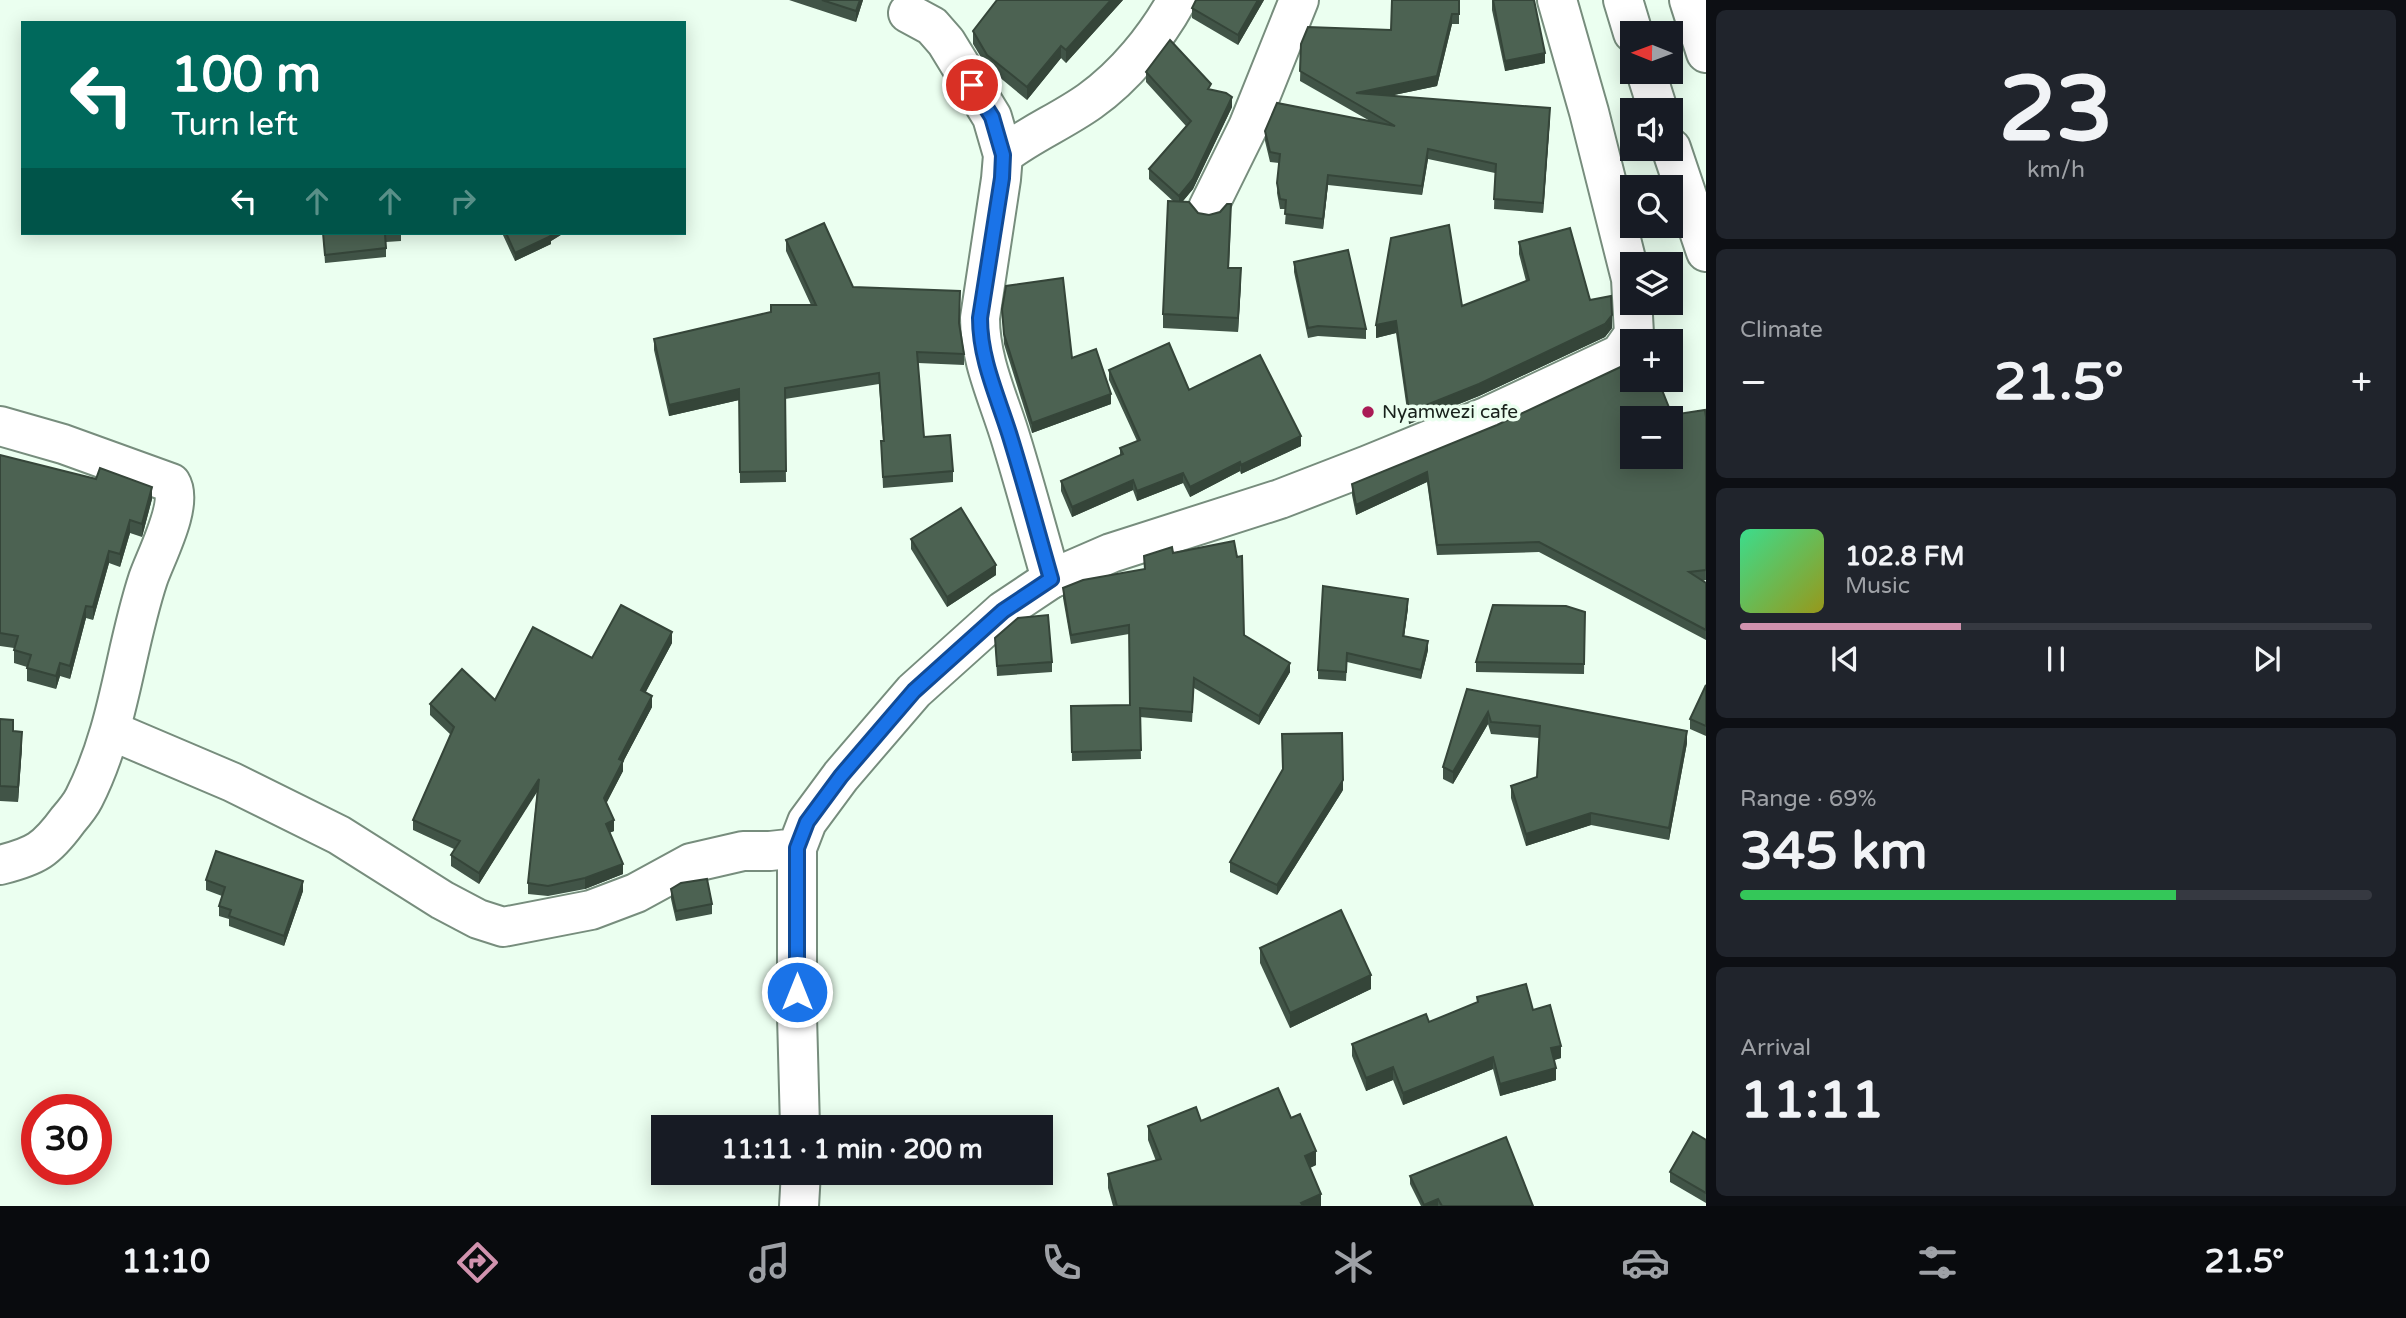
<!DOCTYPE html>
<html lang="en">
<head>
<meta charset="utf-8">
<style>
  :root { --surface:#171b24; --page:#20242c; --text:#f1f3f6; --muted:#9ea1a6; --line:#363941; --accent:#d192ae }
  body { margin:0; font-family:"Varela Round",sans-serif; background:var(--page); color:var(--text); height:100vh; display:flex; flex-direction:column; font-size:26px; white-space:nowrap }
  * { box-sizing:border-box; margin:0 }
  p { font-size:23px; color:var(--muted) }
  .icon { flex:none; width:38px; height:38px; fill:none; stroke:currentColor; stroke-width:2; stroke-linecap:round; stroke-linejoin:round }
  .map { position:relative; flex:1; overflow:hidden }
  .panel { display:flex; flex-direction:column; gap:10px; padding:10px; background:#0d0f14; width:700px }
  .panel>* { flex:none }
  .top-card { position:absolute; left:21px; top:21px; width:665px; height:214px; border-radius:0px; box-shadow:0 4px 18px #0003; background:#00695c; color:#fff; overflow:hidden }
  .needle { width:46px; rotate:271deg }
  .tools { position:absolute; left:1620px; top:21px; display:grid; gap:14px }
  .tools a { display:grid; place-items:center; width:63px; height:63px; border-radius:0px; background:var(--surface); box-shadow:0 4px 18px #0003; font-size:35px }
  .speed { position:absolute; left:21px; top:1094px; display:flex; gap:14px; font-size:35px; font-weight:700; text-align:center }
  .speed>* { display:grid; place-content:center; width:91px; height:91px; border-radius:50%; background:var(--surface); box-shadow:0 4px 18px #0003; line-height:1 }
  .speed .limit { border:10px solid #d22; background:#fff; color:#111 }
  .pin { position:absolute; display:grid; place-items:center; width:60px; height:60px; color:#fff; margin:-30px; border:4px solid #fff; border-radius:50%; box-shadow:0 2px 7px #0007 }
  .me { position:absolute; width:77px; margin:-38px; rotate:0deg; stroke-linejoin:round; filter:drop-shadow(0 0 5px #0008) }
  .turn { display:flex; align-items:center; gap:24px; height:147px; padding:0 35px; font-size:32px }
  .turn .icon { width:91px; height:91px; stroke-width:2.5 }
  .turn b { display:block; font-size:49px; line-height:60px }
  .lanes { display:flex; align-items:center; height:66px; padding:0 35px; background:#0003; justify-content:center; gap:35px; direction:ltr }
  .lanes .off { opacity:.35 }
  .big { font-size:52px; font-weight:700; line-height:1.1 }
  .panel .card { flex:1; display:flex; flex-direction:column; justify-content:center; gap:10px; min-width:0; padding:0 24px; border-radius:10px; background:var(--page) }
  .panel .dial { align-items:center; gap:0 }
  .dial b { font-size:91px; line-height:1 }
  .song { display:flex; align-items:center; gap:21px }
  .cover { width:84px; height:84px; border-radius:10px; background:linear-gradient(135deg,hsl(150 70% 55%),hsl(60 70% 35%)) }
  .played { height:7px; border-radius:4px; background:linear-gradient(90deg,var(--accent) 35%,var(--line) 35%) }
  .keys { display:flex; justify-content:space-around; direction:ltr }
  .heat { display:flex; justify-content:space-between; align-items:center; font-size:38px; direction:ltr }
  .charge { height:10px; border-radius:5px; background:linear-gradient(90deg,#34c759 69%,var(--line) 0) }
  .trip { position:absolute; left:651px; top:1115px; width:402px; height:70px; border-radius:0px; background:var(--surface); box-shadow:0 4px 18px #0003; font-weight:700; line-height:70px; text-align:center }
  .dock { display:flex; height:112px; justify-content:space-around; align-items:center; background:#090b0e; color:var(--muted) }
  .dock .icon { width:49px; height:49px }
  .dock .active { color:var(--accent) }
  .dock b { font-size:32px; color:var(--text) }
  main { display:flex; flex:1; min-height:0 }
  .map>svg:first-child { display:block }
</style>
</head>
<body>
<main>
<div class="map">
<svg width="1706" height="1206" viewBox="0 0 1706 1206">
  <rect width="100%" height="100%" fill="#ebfff0"/>
  <g fill="none" stroke-linecap="round" stroke-linejoin="round">
    <g stroke="#778d7d" stroke-width="42">
      <g id="minor">
        <polyline points="1623,0 1633,33"/>
        <polyline points="1689,0 1706,53"/>
        <path d="M908,13l24,13 14,16 46,75 11,38 -2,24 -21,139c0,41 17,77 29,115 15,48 28,97 42,146"/>
        <polyline points="1646,72 1658,110"/>
        <polyline points="1671,148 1706,252"/>
        <path d="M1003,155c27,-21 59,-34 87,-54 35,-25 66,-63 87,-101"/>
        <polyline points="1208,208 1248,127 1299,0"/>
        <path d="M0,426l63,18 108,39c13,21 -15,73 -23,96 -24,73 -28,148 -64,219 -4,8 -10,15 -16,22 -22,30 -32,36 -68,45"/>
        <polyline points="112,731 232,782 339,835 442,900 478,919 503,927 591,910 636,893 691,863 743,851 770,851 797,848 807,822 841,776 914,691 1003,611 1051,579 1111,553 1280,499 1368,465 1488,416 1620,354 1634,334 1631,279 1589,112 1557,0"/>
        <polyline points="797,848 797,1016 800,1127"/>
        <polyline points="799,1206 801,1172"/>
      </g>
    </g>
    <use href="#minor" stroke="#fff" stroke-width="38"/>
  </g>
  <g fill="#415447">
    <polygon points="789,0 863,0 856,22"/>
    <polygon points="1123,0 1066,63 1061,58 1027,100 987,67 973,44 973,31"/>
    <polygon points="1264,0 1238,45 1192,18 1192,8"/>
    <polygon points="1459,0 1459,24 1452,24 1437,86 1389,96 1550,118 1543,213 1494,209 1495,173 1428,159 1422,195 1328,185 1323,229 1285,224 1286,209 1280,209 1277,193 1279,163 1270,162 1265,141 1265,131 1370,121 1300,81 1301,44 1391,30"/>
    <polygon points="1492,0 1545,63 1505,71 1492,10"/>
    <polygon points="1146,72 1211,90 1232,107 1193,189 1182,202 1198,213 1231,219 1229,268 1241,282 1238,332 1163,328 1163,314 1174,202 1149,179 1149,169 1186,126 1146,82"/>
    <polygon points="323,233 401,233 401,241 386,242 386,257 325,263"/>
    <polygon points="502,233 564,233 551,241 551,244 515,261"/>
    <polygon points="1391,238 1462,306 1526,281 1519,254 1519,242 1590,300 1612,328 1605,337 1479,396 1409,424 1396,333 1376,338"/>
    <polygon points="786,240 853,287 959,325 964,354 964,365 918,363 924,437 953,471 953,482 883,488 881,441 883,441 879,384 785,399 786,482 740,483 739,400 669,416 654,350 654,339 811,305 786,251"/>
    <polygon points="1294,262 1366,329 1366,339 1318,336 1308,338 1294,272"/>
    <polygon points="1002,309 1111,404 1032,433 1004,344"/>
    <polygon points="1109,370 1189,390 1301,446 1241,474 1240,471 1190,497 1183,483 1137,501 1133,490 1072,517 1061,491 1061,481 1120,455 1120,448 1137,441 1109,380"/>
    <polygon points="1672,415 1706,417 1706,580 1702,581 1706,583 1706,640 1539,552 1437,555 1427,482 1356,515 1352,495 1352,484"/>
    <polygon points="0,455 96,479 152,499 142,537 130,533 120,567 109,563 93,620 86,618 70,679 60,676 56,689 27,681 27,667 14,663 14,648 0,646"/>
    <polygon points="911,539 996,575 947,607 911,549"/>
    <polygon points="1173,553 1244,635 1290,672 1259,725 1194,688 1192,722 1140,717 1141,759 1072,761 1071,706 1130,705 1129,634 1071,644 1063,598 1063,588 1144,569"/>
    <polygon points="1408,608 1404,636 1428,650 1421,679 1347,662 1346,681 1318,679 1318,670"/>
    <polygon points="1585,612 1584,674 1476,672 1476,662"/>
    <polygon points="995,638 1052,662 1052,672 997,676"/>
    <polygon points="672,643 645,693 652,707 623,762 623,771 606,803 614,831 609,833 623,874 585,889 548,896 528,894 528,883 537,791 479,884 451,866 451,855 454,849 413,830 413,820 451,735 430,715 430,704 495,700 592,658"/>
    <polygon points="1706,685 1706,736 1690,729 1690,719"/>
    <polygon points="1467,689 1687,743 1669,840 1591,825 1526,846 1511,798 1511,786 1537,777 1539,738 1491,734 1488,724 1453,784 1443,779 1443,767"/>
    <polygon points="0,719 13,731 22,747 18,802 0,801"/>
    <polygon points="1343,790 1277,895 1230,872 1230,862"/>
    <polygon points="206,880 303,891 284,946 229,926 229,919 219,916 219,906 222,896 206,890"/>
    <polygon points="671,889 712,904 712,914 676,921 671,899"/>
    <polygon points="1260,948 1371,989 1290,1028 1260,963"/>
    <polygon points="1477,997 1533,1010 1561,1058 1554,1060 1556,1080 1500,1096 1493,1069 1403,1105 1393,1080 1366,1091 1352,1056 1352,1044 1429,1022 1477,1003"/>
    <polygon points="1291,1118 1316,1165 1310,1168 1321,1206 1113,1206 1108,1188 1108,1174 1156,1161 1148,1140 1148,1126 1201,1121"/>
    <polygon points="1706,1140 1706,1203 1670,1182 1670,1172"/>
    <polygon points="1410,1176 1533,1206 1421,1206 1410,1184"/>
  </g>
  <g fill="#354539">
    <polygon points="860,0 863,0 856,22 856,11"/>
    <polygon points="1111,0 1123,0 1066,63 1066,50"/>
    <polygon points="1258,0 1264,0 1238,45 1238,35"/>
    <polygon points="1452,14 1452,24 1437,86 1356,103 1356,93"/>
    <polygon points="1061,46 1061,58 1027,100 1027,87"/>
    <polygon points="1545,53 1545,63 1505,71 1505,61"/>
    <polygon points="1232,97 1232,107 1193,189 1179,206 1179,196"/>
    <polygon points="1550,108 1550,118 1543,213 1543,203"/>
    <polygon points="1428,149 1428,159 1422,195 1422,186"/>
    <polygon points="1328,175 1328,185 1323,229 1323,219"/>
    <polygon points="552,233 564,233 551,241 551,244 515,261 515,253"/>
    <polygon points="1241,268 1241,282 1238,332 1238,318"/>
    <polygon points="1612,315 1612,328 1605,337 1479,396 1409,424 1409,412"/>
    <polygon points="1396,321 1396,333 1376,338 1376,325"/>
    <polygon points="739,389 739,400 669,416 669,405"/>
    <polygon points="1111,394 1111,404 1032,433 1032,423"/>
    <polygon points="1301,436 1301,446 1241,474 1241,465"/>
    <polygon points="1240,462 1240,471 1190,497 1190,487"/>
    <polygon points="1427,472 1427,482 1356,515 1356,505"/>
    <polygon points="1183,473 1183,483 1137,501 1137,491"/>
    <polygon points="1133,480 1133,490 1072,517 1072,507"/>
    <polygon points="152,487 152,499 142,537 142,524"/>
    <polygon points="130,520 130,533 120,567 120,554"/>
    <polygon points="109,551 109,563 93,620 93,607"/>
    <polygon points="996,565 996,575 947,607 947,597"/>
    <polygon points="1408,599 1408,608 1403,645 1403,636"/>
    <polygon points="86,606 86,618 70,679 70,666"/>
    <polygon points="672,632 672,643 641,701 641,690"/>
    <polygon points="1428,641 1428,650 1421,679 1421,670"/>
    <polygon points="60,663 60,676 56,689 56,676"/>
    <polygon points="1290,663 1290,672 1259,725 1259,716"/>
    <polygon points="652,696 652,707 623,762 623,771 604,808 604,798 619,759"/>
    <polygon points="1488,712 1488,724 1453,784 1453,772"/>
    <polygon points="1687,731 1687,743 1669,840 1669,828"/>
    <polygon points="22,732 22,747 18,802 18,787"/>
    <polygon points="539,779 539,789 479,884 479,873"/>
    <polygon points="1343,780 1343,790 1277,895 1277,885"/>
    <polygon points="1591,813 1591,825 1526,846 1526,834"/>
    <polygon points="614,820 614,831 606,834 606,824"/>
    <polygon points="623,864 623,874 585,889 585,878"/>
    <polygon points="303,881 303,891 284,946 284,936"/>
    <polygon points="1371,975 1371,989 1290,1028 1290,1013"/>
    <polygon points="1561,1046 1561,1058 1551,1061 1551,1048"/>
    <polygon points="1493,1057 1493,1069 1403,1105 1403,1093"/>
    <polygon points="1393,1067 1393,1080 1366,1091 1366,1078"/>
    <polygon points="1556,1068 1556,1080 1500,1096 1500,1084"/>
    <polygon points="1316,1151 1316,1165 1305,1170 1305,1156"/>
    <polygon points="1321,1194 1321,1206 1301,1206 1301,1203"/>
    <polygon points="1438,1199 1438,1206 1424,1206 1424,1205"/>
  </g>
  <g fill="#4c6252" stroke="#354539" stroke-width="2" fill-rule="evenodd">
    <polygon points="822,0 860,0 856,11"/>
    <polygon points="997,0 1111,0 1066,50 1061,46 1027,87 987,55 973,31"/>
    <polygon points="1196,0 1258,0 1238,35 1192,8"/>
    <polygon points="1392,0 1459,0 1459,14 1452,14 1437,76 1356,93 1550,108 1543,203 1494,199 1496,164 1428,149 1422,186 1328,175 1323,219 1285,214 1286,200 1280,199 1277,183 1280,154 1270,152 1265,131 1277,103 1395,126 1300,71 1301,44 1308,27 1391,30"/>
    <polygon points="1493,0 1534,0 1545,53 1505,61"/>
    <polygon points="1170,40 1211,84 1208,89 1226,93 1232,97 1193,179 1179,196 1149,169 1191,121 1146,72"/>
    <polygon points="1168,201 1189,202 1198,213 1209,215 1220,212 1227,204 1231,204 1228,268 1241,268 1238,318 1163,314"/>
    <polygon points="824,223 853,287 960,291 959,323 964,354 917,352 924,437 950,435 953,471 883,477 881,441 884,441 879,373 785,388 786,471 740,472 739,389 669,405 654,339 771,312 771,305 816,305 786,240"/>
    <polygon points="1449,225 1462,306 1529,280 1519,242 1570,228 1590,300 1611,296 1612,315 1605,324 1479,384 1409,412 1396,321 1376,325 1391,238"/>
    <polygon points="323,233 393,233 385,234 386,248 325,255"/>
    <polygon points="506,233 552,233 550,234 551,236 515,253"/>
    <polygon points="1348,250 1366,329 1318,326 1308,328 1294,262"/>
    <polygon points="1063,278 1072,358 1096,349 1111,394 1032,423 1004,334 1002,309 1006,286"/>
    <polygon points="1169,343 1189,390 1260,355 1301,436 1241,465 1240,462 1190,487 1183,473 1137,491 1133,480 1072,507 1061,481 1123,454 1120,448 1140,440 1109,370"/>
    <path d="M1633,361v19h25l14,35 33,-5 1,7v153l-17,2 17,11v47l-167,-88 -102,3 -10,-73 -71,33 -4,-21 145,-59 132,-62zM1633,418h38v39h-38z"/>
    <polygon points="0,455 96,479 100,468 152,487 142,524 130,520 120,554 109,551 93,607 86,606 70,666 60,663 56,676 27,668 31,655 14,650 18,636 0,633"/>
    <polygon points="961,508 996,565 947,597 911,539"/>
    <polygon points="1234,541 1237,557 1242,556 1244,635 1290,663 1259,716 1194,678 1192,712 1140,708 1141,750 1072,752 1071,706 1130,705 1129,625 1071,635 1063,588 1083,580 1145,569 1144,556 1172,547 1173,553"/>
    <polygon points="1323,586 1408,599 1403,636 1428,641 1421,670 1347,653 1346,672 1318,670"/>
    <polygon points="621,605 672,632 641,690 652,696 619,759 623,761 604,798 614,820 606,824 623,864 585,878 548,886 528,883 539,779 479,873 451,855 460,841 413,820 454,727 430,704 462,669 495,700 533,627 592,658"/>
    <polygon points="1493,605 1566,606 1585,612 1584,664 1476,662"/>
    <polygon points="1048,615 1052,662 997,666 995,638 1018,618"/>
    <polygon points="1706,685 1706,726 1690,719"/>
    <polygon points="1467,689 1687,731 1669,828 1591,813 1526,834 1511,786 1537,777 1540,726 1491,722 1488,712 1453,772 1443,767"/>
    <polygon points="0,719 13,720 13,731 22,732 18,787 0,786"/>
    <polygon points="1342,733 1343,780 1277,885 1230,862 1283,769 1282,734"/>
    <polygon points="216,851 303,881 284,936 229,916 231,910 219,906 225,887 206,880"/>
    <polygon points="707,879 712,904 676,911 671,889 681,883"/>
    <polygon points="1341,910 1371,975 1290,1013 1260,948"/>
    <polygon points="1526,984 1533,1010 1550,1005 1561,1046 1551,1048 1556,1068 1500,1084 1493,1057 1403,1093 1393,1067 1366,1078 1352,1044 1426,1014 1429,1022 1478,1002 1477,997"/>
    <polygon points="1278,1088 1291,1118 1300,1114 1316,1151 1305,1156 1321,1194 1301,1203 1303,1206 1117,1206 1108,1174 1161,1159 1148,1126 1196,1107 1201,1121"/>
    <polygon points="1693,1132 1706,1140 1706,1193 1670,1172"/>
    <polygon points="1506,1137 1533,1206 1442,1206 1438,1199 1424,1205 1410,1176"/>
  </g>
  <g fill="none" stroke-linecap="round" stroke-linejoin="round">
    <g stroke="#114b97" stroke-width="18">
      <path id="route" d="M797,992v-144l10,-26 34,-46 73,-85 89,-80 48,-32c-14,-49 -27,-98 -42,-146 -12,-38 -29,-74 -29,-115l22,-140 1,-23 -11,-38 -20,-32"/>
    </g>
    <use href="#route" stroke="#1a73e8" stroke-width="12"/>
  </g>
  <circle fill="#aa1b56" stroke="#ebfff0" stroke-width="2.5" cx="1368" cy="412" r="7"/>
  <g text-anchor="middle" dominant-baseline="central" stroke-width="7" stroke-linejoin="round" paint-order="stroke">
    <g font-size="19" fill="#18211b" stroke="#ebfff0" text-anchor="start">
      <text x="1382" y="412">Nyamwezi cafe</text>
    </g>
  </g>
</svg>
<div class="tools">
<a><svg class="needle" viewBox="-14 -14 28 28"><path d="M0-13l5 13h-10z" fill="#e53935"/><path d="M0 13l5-13h-10z" fill="#9ea1a6"/></svg></a>
<a><svg class="icon" aria-label="sound" viewBox="0 0 24 24"><path d="M4 9h4l5-4v14l-5-4H4zM17 9q2 3 0 6"/></svg></a>
<a><svg class="icon" aria-label="search" viewBox="0 0 24 24"><circle cx="10" cy="10" r="6"/><path d="M15 15l6 6"/></svg></a>
<a><svg class="icon" aria-label="layers" viewBox="0 0 24 24"><path d="M12 4l9 5-9 5-9-5zM3 14l9 5 9-5"/></svg></a>
<a>+</a>
<a>−</a>
</div>
<div class="speed"><div class="limit">30</div></div>
<div class="pin" style="left:972px;top:85px;background:#d93025"><svg class="icon" aria-label="arrive" viewBox="0 0 24 24"><path d="M6 21V4h12l-3 4 3 4H6"/></svg></div>
<svg class="me" style="left:797px;top:992px" viewBox="-20 -20 40 40"><circle r="17" fill="#1a73e8" stroke="#fff" stroke-width="3"/><path d="M0-11L8 9 0 5-8 9z" fill="#fff"/></svg>
<div class="trip">11:11 · 1 min · 200 m</div>
<div class="top-card">
<div class="turn"><svg class="icon" aria-label="left" viewBox="0 0 24 24"><path d="M17 20v-9H6M10 6l-5 5 5 5"/></svg><div><b>100 m</b>Turn left</div></div>
<div class="lanes"><svg class="icon" aria-label="left" viewBox="0 0 24 24"><path d="M17 20v-9H6M10 6l-5 5 5 5"/></svg><svg class="icon off" aria-label="ahead" viewBox="0 0 24 24"><path d="M12 20V5M6 11l6-6 6 6"/></svg><svg class="icon off" aria-label="ahead" viewBox="0 0 24 24"><path d="M12 20V5M6 11l6-6 6 6"/></svg><svg class="icon off" aria-label="right" viewBox="0 0 24 24"><path d="M7 20v-9h11M14 6l5 5-5 5"/></svg></div>
</div>
</div>
<section class="panel">
<div class="card dial"><b>23</b><p>km/h</p></div>
<div class="card"><p>Climate</p>
<div class="heat"><a>−</a><b class="big">21.5°</b><a>+</a></div>
</div>
<div class="card">
<div class="song"><i class="cover"></i><div><b>102.8 FM</b><p>Music</p></div></div>
<div class="played"></div>
<div class="keys"><svg class="icon" aria-label="previous" viewBox="0 0 24 24"><path d="M18 5L8 12l10 7zM5 5v14"/></svg><svg class="icon" aria-label="pause" viewBox="0 0 24 24"><path d="M8 5v14M16 5v14"/></svg><svg class="icon" aria-label="next" viewBox="0 0 24 24"><path d="M6 5l10 7-10 7zM19 5v14"/></svg></div>
</div>
<div class="card"><p>Range · 69%</p><b class="big">345 km</b><div class="charge"></div></div>
<div class="card"><p>Arrival</p><b class="big">11:11</b></div>
</section>
</main>
<nav class="dock">
<b>11:10</b>
<svg class="icon active" aria-label="directions" viewBox="0 0 24 24"><path d="M12 3l9 9-9 9-9-9zM9 14v-3h6M13 9l2 2-2 2"/></svg>
<svg class="icon" aria-label="music" viewBox="0 0 24 24"><path d="M9 18V5l10-2v13"/><circle cx="6" cy="18" r="3"/><circle cx="16" cy="16" r="3"/></svg>
<svg class="icon" aria-label="phone" viewBox="0 0 24 24"><path d="M5 4h4l2 5-3 2q2 4 5 5l2-3 5 2v4C11 20 4 13 5 4z"/></svg>
<svg class="icon" aria-label="climate" viewBox="0 0 24 24"><path d="M12 3v18M4 7l16 10M4 17L20 7"/></svg>
<svg class="icon" aria-label="car" viewBox="0 0 24 24"><path d="M5 17H2v-5l4-1 3-4h7l3 4 3 1v5h-3M9 17h6M6 11h13"/><circle cx="7" cy="17" r="2"/><circle cx="17" cy="17" r="2"/></svg>
<svg class="icon" aria-label="filters" viewBox="0 0 24 24"><path d="M4 7h16M4 17h16"/><circle cx="9" cy="7" r="2"/><circle cx="15" cy="17" r="2"/></svg>
<b>21.5°</b>
</nav>
</body>
</html>
